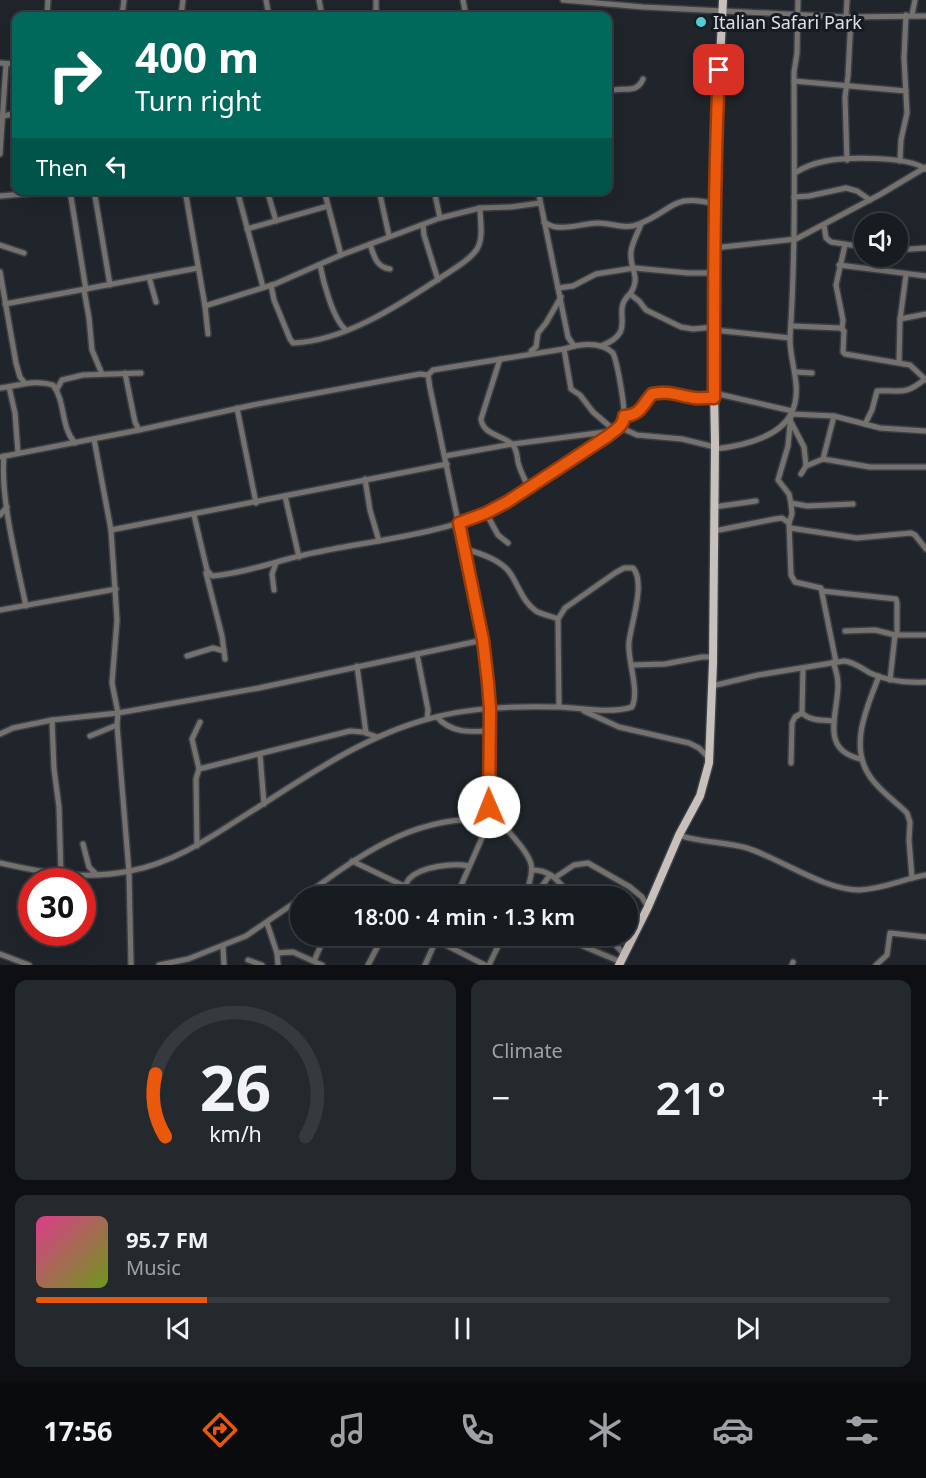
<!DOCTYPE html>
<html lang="en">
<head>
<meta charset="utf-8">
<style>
  :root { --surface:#171c20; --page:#24292d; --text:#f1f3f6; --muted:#9ea1a5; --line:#363a3e; --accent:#ea580c }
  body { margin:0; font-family:"Noto Sans",sans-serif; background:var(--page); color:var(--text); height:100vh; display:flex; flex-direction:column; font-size:22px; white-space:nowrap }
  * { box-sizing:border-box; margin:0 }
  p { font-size:20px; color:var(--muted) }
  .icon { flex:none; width:33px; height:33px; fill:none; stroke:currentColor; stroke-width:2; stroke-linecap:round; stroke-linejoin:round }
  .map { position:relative; height:965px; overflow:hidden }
  .details { display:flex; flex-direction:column; gap:15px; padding:15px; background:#0d0f12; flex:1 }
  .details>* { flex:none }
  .guide { position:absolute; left:12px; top:12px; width:600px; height:183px; border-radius:12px; box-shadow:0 6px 24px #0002,0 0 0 2px var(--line); background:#00695c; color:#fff; overflow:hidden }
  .buttons { position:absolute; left:854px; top:213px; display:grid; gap:12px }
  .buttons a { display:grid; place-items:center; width:54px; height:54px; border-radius:50%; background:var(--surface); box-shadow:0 6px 24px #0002,0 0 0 2px var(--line); font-size:30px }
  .speed { position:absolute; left:18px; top:868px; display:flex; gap:12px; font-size:30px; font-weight:700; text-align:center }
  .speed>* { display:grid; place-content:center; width:78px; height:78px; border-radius:50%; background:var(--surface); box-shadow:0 6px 24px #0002,0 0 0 2px var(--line); line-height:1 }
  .speed .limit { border:9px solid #d22; background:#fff; color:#111 }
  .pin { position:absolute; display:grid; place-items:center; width:51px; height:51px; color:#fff; margin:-26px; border-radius:12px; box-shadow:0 3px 9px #0006 }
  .me { position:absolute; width:66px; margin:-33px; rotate:359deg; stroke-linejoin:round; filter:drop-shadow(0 0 4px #0008) }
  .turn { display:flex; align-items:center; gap:21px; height:126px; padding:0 24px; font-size:27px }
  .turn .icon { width:78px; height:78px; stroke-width:2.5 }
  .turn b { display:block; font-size:42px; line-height:51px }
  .then { display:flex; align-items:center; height:57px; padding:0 24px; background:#0003; gap:12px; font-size:22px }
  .big { font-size:45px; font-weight:600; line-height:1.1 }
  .details .widget { flex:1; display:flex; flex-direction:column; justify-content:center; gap:9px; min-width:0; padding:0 21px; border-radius:12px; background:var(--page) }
  .details .dial { align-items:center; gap:0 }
  .dial svg { height:156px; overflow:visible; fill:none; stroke:var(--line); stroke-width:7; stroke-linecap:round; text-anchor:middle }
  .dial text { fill:var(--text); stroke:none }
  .song { display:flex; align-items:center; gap:18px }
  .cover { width:72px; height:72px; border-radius:9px; background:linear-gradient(135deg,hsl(330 70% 55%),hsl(80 70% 35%)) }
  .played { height:6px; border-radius:3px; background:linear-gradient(90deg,var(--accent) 20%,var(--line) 20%) }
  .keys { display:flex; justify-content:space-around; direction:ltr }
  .heat { display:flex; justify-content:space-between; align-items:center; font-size:33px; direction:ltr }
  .details .tiles { flex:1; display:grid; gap:15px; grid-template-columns:1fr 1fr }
  .widget:last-child { grid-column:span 2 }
  .trip { position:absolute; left:290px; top:886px; width:348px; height:60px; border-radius:30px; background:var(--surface); box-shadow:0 6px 24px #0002,0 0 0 2px var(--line); font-weight:600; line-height:60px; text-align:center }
  .menu { display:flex; height:96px; justify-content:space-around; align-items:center; background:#090b0d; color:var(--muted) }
  .menu .icon { width:42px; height:42px }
  .menu .current { color:var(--accent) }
  .menu b { font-size:27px; color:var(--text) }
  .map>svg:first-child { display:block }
</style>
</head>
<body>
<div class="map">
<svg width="926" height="965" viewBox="0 0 926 965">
  <rect width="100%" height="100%" fill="#1f252b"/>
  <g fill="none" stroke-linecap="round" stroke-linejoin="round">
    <g stroke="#3a3f45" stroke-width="8">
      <g id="minor">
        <polyline points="266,0 269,16"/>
        <polyline points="319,0 322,16"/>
        <polyline points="463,0 466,16"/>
        <polyline points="563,0 643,7 846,17 926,16"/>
        <polyline points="912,15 915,0"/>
        <polyline points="47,16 48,0"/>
        <polyline points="122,16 124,0"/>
        <polyline points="181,16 183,0"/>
        <polyline points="376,16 376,0"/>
        <polyline points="846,17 847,0"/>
        <polyline points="0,63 16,64"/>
        <polyline points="794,81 906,91"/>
        <path d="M608,92c12,-7 28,4 35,-13"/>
        <polyline points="4,116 16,113"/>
        <polyline points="0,154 6,64"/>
        <polyline points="847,160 845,97 848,76 851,17"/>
        <polyline points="900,161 901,140 907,113 904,58 906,15"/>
        <path d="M795,173c9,-6 20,-10 31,-12 21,-4 83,-5 99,8"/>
        <polyline points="94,190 110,285"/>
        <polyline points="185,190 205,306 208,334"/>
        <polyline points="237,190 263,287"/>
        <polyline points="267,190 276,221"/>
        <polyline points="324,190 341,255"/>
        <polyline points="379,190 389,236"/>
        <polyline points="434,190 440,218"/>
        <polyline points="538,190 568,337 574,346"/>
        <polyline points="70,191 86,290"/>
        <polyline points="185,195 202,190"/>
        <polyline points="0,196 70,190"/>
        <polyline points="794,197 809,196 846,188 857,191 870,200"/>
        <path d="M544,222c4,2 8,5 12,5 14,2 29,-4 42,-4 14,0 28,7 41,1 37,-15 32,-31 77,-20"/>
        <polyline points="423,225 424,235 438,280"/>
        <polyline points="824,225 826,238 831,242 864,247"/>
        <polyline points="247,229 328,206"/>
        <path d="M370,244c4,12 6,23 20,25"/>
        <polyline points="0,245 24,253"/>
        <polyline points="714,248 796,239 881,194 926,167"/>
        <polyline points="897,250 926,248"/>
        <path d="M320,265c3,16 13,54 25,64"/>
        <polyline points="839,265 926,276"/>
        <polyline points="0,272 16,363 20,377 25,383"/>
        <polyline points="149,277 156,302"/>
        <path d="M271,285l3,15 16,39 3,4c52,-2 106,-38 147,-65 12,-8 29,-17 37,-29 7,-12 3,-28 3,-41"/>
        <polyline points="558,288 573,286 596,274 634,268 688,273 714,273"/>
        <polyline points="84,290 89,318 92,350 102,374"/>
        <path d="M630,294c12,-18 -1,-24 1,-42 1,-10 7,-19 10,-28"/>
        <polyline points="5,304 198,268"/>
        <polyline points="205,306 275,284 341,255 440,218 480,208 511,207 540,203"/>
        <polyline points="900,319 926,314"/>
        <polyline points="792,326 840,328 844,331 843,352 845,354 910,365 926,380"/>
        <polyline points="842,329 843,320 836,285 845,245"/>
        <polyline points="714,330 790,338"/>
        <path d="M601,346c39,-15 8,-34 29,-52l9,7 7,9 35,17 12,2 21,-2"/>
        <polyline points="564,349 571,389 580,395 593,412 614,430"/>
        <polyline points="531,351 536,347 538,333 546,323 561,297"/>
        <path d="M500,359l-19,60c2,16 21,16 31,25 5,5 5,12 6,18 2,9 7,18 11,26"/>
        <polyline points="899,361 900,320 906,275"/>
        <polyline points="796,372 812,373"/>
        <polyline points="125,373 135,422 139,430"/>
        <polyline points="9,387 15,413 18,453"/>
        <path d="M0,388c18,-2 35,-9 53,-3 13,17 7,41 22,58"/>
        <polyline points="57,389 62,380 83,375 141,373"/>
        <polyline points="714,393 792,411"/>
        <polyline points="237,408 256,503"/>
        <path d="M624,416c25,-1 16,-15 28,-23 13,-7 31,4 43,5 6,1 12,-1 19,0"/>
        <polyline points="791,422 804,447 806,466"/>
        <polyline points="623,423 626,430 637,435 682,439 715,447"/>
        <path d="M865,424l7,-14 5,-19c24,-2 26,6 48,-12"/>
        <polyline points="94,439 111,530 117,620 112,683 118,713 117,725 129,872 131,965"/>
        <path d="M715,449c25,-3 63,-10 76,-35 13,-25 -2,-52 -1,-77 6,-88 4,-177 4,-265l3,-19 1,-53"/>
        <path d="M4,456c-4,42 13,107 22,150"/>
        <polyline points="445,456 513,444 613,431"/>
        <polyline points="0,457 139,430 253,405 420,374 428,375"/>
        <polyline points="823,459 834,416"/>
        <polyline points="801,474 806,466 823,459 870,467 926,467"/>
        <polyline points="365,479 370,510 379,541"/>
        <polyline points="285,496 299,557"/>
        <polyline points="791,503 807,506 853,504"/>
        <polyline points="714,507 756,501"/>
        <polyline points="486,513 498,535 508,543"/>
        <polyline points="0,515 7,507"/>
        <path d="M194,515l13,55 5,6c37,-3 71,-18 106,-24 53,-11 120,-18 169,-39 34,-16 66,-40 96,-61 11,-7 23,-17 34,-23 2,-2 5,-5 6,-8 4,-8 -6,-59 -10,-68 -13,-12 -33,-9 -49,-4l-131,21 -5,5 2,13 53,252 7,69 -1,98 -4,24 -29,66"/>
        <polyline points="790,528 857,538 911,533 915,535 926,549"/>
        <polyline points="111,530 447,464"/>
        <polyline points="714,531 775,519 782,518 789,523"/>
        <path d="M465,549c15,4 36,11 45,24 9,13 12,28 26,38 7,4 15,5 22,8"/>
        <polyline points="206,573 222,636 225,659"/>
        <polyline points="274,590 272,574 276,563"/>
        <polyline points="822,591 896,599 897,603 897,635"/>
        <polyline points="0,610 116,589"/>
        <polyline points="845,631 875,630 895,635 926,635"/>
        <polyline points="417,654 428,710 427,719"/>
        <polyline points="187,656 213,648 224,651"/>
        <path d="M833,662c3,8 5,15 5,23 0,29 -19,65 23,74"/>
        <polyline points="836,662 821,588 795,582 791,575 789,523 792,514 791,503 789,494 778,480 788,446 791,414 834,416 880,428 926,431"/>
        <polyline points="632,665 665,664 702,657 713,657"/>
        <polyline points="357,666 366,733"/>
        <path d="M803,668l-1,45c8,8 20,7 31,8"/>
        <path d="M879,676c-12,31 -31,71 -8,102 10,14 24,23 36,35l3,9 -1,18 3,38"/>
        <polyline points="890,680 895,635"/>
        <path d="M712,686l46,-11 86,-14c10,1 17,7 26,12 17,8 37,10 56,9"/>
        <polyline points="584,711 619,727 689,743 699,748 709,758"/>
        <path d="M437,717c14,16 32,15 53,14"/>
        <polyline points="52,720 54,769 59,807 61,875"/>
        <polyline points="0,734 13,728 52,720 118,713 259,688 483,640"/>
        <polyline points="90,736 117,725"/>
        <polyline points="260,754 264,804"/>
        <polyline points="791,763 792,723 795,717 802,713"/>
        <polyline points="199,769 192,739 200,722"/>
        <path d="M489,807c10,16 38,41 42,57 3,12 -5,21 -3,33"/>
        <path d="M679,835c17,7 48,7 68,13 34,11 77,42 112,42 24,-1 44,-11 67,-15"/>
        <polyline points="83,844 89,867 96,874"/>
        <polyline points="197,846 196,779 199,769 350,731 363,732 377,737"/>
        <polyline points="352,861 427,897"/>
        <path d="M0,863c44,10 85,17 130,8 43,-8 78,-32 114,-55 59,-37 117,-79 184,-97 42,-12 88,-13 131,-12 23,1 51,7 73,0 8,-17 -5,-47 -3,-65 2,-18 17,-60 4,-74h-9l-9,5 -50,35 -7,11 1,88"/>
        <path d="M532,870c21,0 27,13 40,27"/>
        <polyline points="556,877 574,865 588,863 630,887 642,897 648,907"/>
        <polyline points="459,893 469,897"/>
        <path d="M303,897c55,-41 111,-82 183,-77"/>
        <path d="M401,897c2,-6 4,-13 8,-18 12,-13 44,-16 60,-13"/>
        <polyline points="534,897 550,875"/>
        <polyline points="595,897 607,895"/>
        <polyline points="267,923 277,953 278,965"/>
        <polyline points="559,936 621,962"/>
        <polyline points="607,936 624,954"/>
        <polyline points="436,940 485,965"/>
        <polyline points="223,946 224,965"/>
        <polyline points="277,953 293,952 322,965"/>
        <polyline points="0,954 29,965"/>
        <polyline points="248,960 262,965"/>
        <polyline points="314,961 325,936"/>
        <polyline points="159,965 188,959 246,936 300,899"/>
        <polyline points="368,965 383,936"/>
        <polyline points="425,965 438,936"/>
        <polyline points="489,965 503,936"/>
        <polyline points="792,965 793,962"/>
        <polyline points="876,965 887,955 890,933 926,937"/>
      </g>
    </g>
    <g stroke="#3a3f45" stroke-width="11">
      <polyline id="primary" points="619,965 648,907 679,835 700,796 709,763 713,663 715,443 713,337 716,139 723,0"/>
    </g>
    <use href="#minor" stroke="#75716e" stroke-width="5"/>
    <use href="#primary" stroke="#c8c0ba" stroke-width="8"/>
  </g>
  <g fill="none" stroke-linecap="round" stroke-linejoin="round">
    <g stroke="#983908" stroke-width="15">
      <path id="route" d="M489,807l1,-98 -2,-26 -5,-43 -24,-117 27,-10 21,-11 101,-66c7,-6 16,-10 16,-20 17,-1 18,-11 28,-22 15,-4 28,2 43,4 6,1 12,-1 19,0 0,-109 0,-218 5,-328"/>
    </g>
    <use href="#route" stroke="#ea580c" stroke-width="10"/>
  </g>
  <circle fill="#51ccd2" stroke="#151b21" stroke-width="2" cx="701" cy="22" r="6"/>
  <g text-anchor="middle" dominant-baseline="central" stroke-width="6" stroke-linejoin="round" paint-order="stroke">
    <g font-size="18" fill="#dde1e6" stroke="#151b21" text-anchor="start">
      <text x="713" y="22">Italian Safari Park</text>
    </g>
  </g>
</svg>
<div class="buttons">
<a><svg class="icon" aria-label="sound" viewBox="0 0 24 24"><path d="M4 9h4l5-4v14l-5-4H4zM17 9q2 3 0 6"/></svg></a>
</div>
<div class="speed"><div class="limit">30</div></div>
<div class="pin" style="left:719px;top:70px;background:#d93025"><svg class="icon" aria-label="arrive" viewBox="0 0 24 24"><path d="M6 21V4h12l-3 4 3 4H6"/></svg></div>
<svg class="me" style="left:489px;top:807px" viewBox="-20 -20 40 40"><circle r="19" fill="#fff"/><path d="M0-13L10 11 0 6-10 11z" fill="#ea580c"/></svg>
<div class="trip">18:00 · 4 min · 1.3 km</div>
<div class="guide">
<div class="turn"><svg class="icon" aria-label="right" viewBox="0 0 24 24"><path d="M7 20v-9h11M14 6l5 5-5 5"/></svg><div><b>400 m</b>Turn right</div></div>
<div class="then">Then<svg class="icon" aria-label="left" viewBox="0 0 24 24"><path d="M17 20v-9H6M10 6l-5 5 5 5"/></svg></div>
</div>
</div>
<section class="details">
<div class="tiles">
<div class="widget dial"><svg viewBox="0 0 100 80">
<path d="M14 69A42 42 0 1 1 86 69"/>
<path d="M14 69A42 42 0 0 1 9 37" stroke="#ea580c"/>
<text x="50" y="56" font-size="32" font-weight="700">26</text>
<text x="50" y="72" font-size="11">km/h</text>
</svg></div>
<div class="widget"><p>Climate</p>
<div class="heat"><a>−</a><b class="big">21°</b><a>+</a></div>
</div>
<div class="widget">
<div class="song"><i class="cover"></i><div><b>95.7 FM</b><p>Music</p></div></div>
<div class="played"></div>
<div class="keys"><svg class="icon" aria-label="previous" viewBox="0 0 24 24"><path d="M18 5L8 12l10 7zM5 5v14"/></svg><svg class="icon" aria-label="pause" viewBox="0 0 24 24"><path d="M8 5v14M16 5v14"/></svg><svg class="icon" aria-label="next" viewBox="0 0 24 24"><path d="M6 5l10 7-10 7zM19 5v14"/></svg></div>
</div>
</div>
</section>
<nav class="menu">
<b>17:56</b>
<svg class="icon current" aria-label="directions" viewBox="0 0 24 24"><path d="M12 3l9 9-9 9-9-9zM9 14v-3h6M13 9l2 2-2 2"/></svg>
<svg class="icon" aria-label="music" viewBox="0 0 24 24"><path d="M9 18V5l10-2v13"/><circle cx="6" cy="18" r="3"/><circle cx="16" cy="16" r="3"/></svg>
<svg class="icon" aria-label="phone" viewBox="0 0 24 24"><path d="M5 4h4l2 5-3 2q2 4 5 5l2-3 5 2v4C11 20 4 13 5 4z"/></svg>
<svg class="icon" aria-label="climate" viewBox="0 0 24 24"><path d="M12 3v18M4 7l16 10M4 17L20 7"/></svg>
<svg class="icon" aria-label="car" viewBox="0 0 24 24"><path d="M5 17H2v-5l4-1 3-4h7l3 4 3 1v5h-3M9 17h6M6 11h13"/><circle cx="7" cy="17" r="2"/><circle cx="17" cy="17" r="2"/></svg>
<svg class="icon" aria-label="filters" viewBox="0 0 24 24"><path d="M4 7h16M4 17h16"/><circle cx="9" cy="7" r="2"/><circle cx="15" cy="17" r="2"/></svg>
</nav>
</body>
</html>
